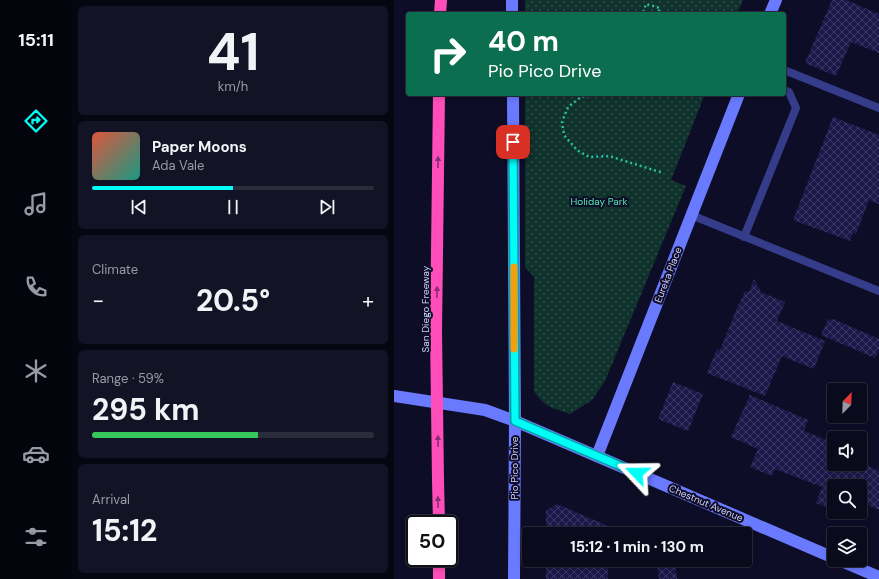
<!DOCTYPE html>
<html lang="en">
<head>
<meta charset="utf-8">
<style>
  :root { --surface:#0a0a1d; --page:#131326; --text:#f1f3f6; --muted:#999aa4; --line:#2a2b3b; --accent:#00fef7 }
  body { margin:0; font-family:"DM Sans",sans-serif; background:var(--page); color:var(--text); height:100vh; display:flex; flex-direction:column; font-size:15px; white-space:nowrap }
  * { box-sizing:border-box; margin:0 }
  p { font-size:13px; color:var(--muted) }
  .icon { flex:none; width:22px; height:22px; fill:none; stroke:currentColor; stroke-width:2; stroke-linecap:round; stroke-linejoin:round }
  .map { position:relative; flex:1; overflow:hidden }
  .sheet { display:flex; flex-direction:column; gap:6px; padding:6px; background:#060610; width:322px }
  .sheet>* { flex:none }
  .top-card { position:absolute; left:12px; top:12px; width:380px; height:84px; border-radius:4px; box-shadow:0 2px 6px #0003,0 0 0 1px var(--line); background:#0b6e4f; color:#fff; overflow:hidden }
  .needle { width:26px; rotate:23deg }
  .fabs { position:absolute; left:433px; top:383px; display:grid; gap:8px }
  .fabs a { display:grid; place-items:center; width:40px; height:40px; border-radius:4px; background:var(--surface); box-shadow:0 2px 6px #0003,0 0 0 1px var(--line); font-size:20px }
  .speed { position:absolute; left:12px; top:515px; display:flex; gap:8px; font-size:20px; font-weight:700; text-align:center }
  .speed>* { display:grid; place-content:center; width:52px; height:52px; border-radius:50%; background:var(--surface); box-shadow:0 2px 6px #0003,0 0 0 1px var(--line); line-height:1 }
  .speed .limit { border:2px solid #111; border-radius:6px; background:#fff; color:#111 }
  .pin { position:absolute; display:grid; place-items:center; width:34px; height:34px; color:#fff; margin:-17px; border-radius:8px; box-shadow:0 2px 6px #0006 }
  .me { position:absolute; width:44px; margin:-22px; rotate:293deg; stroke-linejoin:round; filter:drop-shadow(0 0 3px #0008) }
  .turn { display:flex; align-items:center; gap:14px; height:84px; padding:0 16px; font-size:18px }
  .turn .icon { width:52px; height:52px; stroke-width:2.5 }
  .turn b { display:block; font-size:28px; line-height:34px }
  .big { font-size:30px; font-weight:700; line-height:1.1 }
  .sheet .card { flex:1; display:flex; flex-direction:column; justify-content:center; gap:6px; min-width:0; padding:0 14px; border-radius:6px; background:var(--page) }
  .sheet .dial { align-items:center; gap:0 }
  .dial b { font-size:52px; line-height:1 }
  .song { display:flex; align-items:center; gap:12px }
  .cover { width:48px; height:48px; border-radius:6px; background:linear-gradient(135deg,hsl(10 70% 55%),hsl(170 70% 35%)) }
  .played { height:4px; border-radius:2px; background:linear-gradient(90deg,var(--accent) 50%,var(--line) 50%) }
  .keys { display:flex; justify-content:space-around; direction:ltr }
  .heat { display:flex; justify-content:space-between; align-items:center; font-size:22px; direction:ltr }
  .charge { height:6px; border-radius:3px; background:linear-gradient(90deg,#34c759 59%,var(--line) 0) }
  .trip { position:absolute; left:128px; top:527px; width:230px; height:40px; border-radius:4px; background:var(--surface); box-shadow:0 2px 6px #0003,0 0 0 1px var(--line); font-weight:700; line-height:40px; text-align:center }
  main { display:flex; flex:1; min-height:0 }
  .menu { display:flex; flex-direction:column; width:72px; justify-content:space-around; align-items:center; background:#04040c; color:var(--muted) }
  .menu .icon { width:28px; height:28px }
  .menu .on { color:var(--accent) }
  .menu b { font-size:18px; color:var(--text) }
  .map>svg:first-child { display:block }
</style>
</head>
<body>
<main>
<nav class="menu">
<b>15:11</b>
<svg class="icon on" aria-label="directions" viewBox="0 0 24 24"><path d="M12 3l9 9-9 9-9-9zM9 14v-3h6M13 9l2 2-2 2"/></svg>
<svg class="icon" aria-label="music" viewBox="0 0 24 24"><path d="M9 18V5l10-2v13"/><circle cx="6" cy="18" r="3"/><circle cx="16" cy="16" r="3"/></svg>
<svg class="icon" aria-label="phone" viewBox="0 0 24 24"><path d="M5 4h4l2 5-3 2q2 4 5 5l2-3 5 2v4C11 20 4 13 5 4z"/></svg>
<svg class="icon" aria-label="climate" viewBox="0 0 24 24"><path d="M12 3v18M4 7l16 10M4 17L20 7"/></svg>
<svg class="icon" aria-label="car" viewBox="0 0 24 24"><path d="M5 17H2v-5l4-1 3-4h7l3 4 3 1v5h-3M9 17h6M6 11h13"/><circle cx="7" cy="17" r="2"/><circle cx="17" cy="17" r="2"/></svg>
<svg class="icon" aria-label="filters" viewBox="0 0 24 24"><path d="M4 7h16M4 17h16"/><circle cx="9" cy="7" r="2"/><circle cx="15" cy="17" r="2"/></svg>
</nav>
<section class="sheet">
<div class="card dial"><b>41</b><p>km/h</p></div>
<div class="card">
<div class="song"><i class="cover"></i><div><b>Paper Moons</b><p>Ada Vale</p></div></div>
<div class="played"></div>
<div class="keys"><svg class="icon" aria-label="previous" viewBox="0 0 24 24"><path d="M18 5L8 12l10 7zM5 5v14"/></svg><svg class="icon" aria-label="pause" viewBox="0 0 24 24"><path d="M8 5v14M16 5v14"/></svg><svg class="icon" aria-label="next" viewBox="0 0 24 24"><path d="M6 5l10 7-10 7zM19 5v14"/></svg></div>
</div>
<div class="card"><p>Climate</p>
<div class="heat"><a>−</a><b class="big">20.5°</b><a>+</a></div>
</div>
<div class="card"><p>Range · 59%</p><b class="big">295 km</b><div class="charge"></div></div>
<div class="card"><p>Arrival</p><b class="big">15:12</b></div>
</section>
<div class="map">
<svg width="485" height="579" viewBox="0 0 485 579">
  <defs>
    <pattern id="grass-dots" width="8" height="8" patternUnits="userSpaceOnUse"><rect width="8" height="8" fill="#10322c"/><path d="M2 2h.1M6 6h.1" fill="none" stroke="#324f4c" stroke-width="1.8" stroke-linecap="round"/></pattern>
    <pattern id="building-cross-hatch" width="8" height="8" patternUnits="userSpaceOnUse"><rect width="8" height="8" fill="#1c184a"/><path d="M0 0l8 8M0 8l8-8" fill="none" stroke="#3c3965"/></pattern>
  </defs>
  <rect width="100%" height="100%" fill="#0e0d27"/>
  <g fill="url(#grass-dots)">
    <polygon points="131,0 349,0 343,14 131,14"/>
    <path d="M131,94h180l-34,86 15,6 -81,195 -13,19 -22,14c-19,-7 -25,-6 -36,-23v-114l-9,-10z"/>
  </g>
  <g fill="url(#building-cross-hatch)">
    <polygon points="438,0 452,0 485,14 485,53 457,42 442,76 411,63"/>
    <polygon points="439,117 485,135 485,204 475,200 462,234 459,233 456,241 399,220"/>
    <polygon points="360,279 367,292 391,302 383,321 431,341 420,369 388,356 371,396 313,373 323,349 326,350 345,303 346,303 351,291 355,292"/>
    <polygon points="434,319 438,320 439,319 485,339 485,350 481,358 427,335"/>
    <polygon points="279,382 309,394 294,431 264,419"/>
    <polygon points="356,395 414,420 410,431 440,443 440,464 469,464 485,471 485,510 466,502 466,486 440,486 440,510 422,503 428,487 381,469 378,476 356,467 364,449 337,437"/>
    <polygon points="163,504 214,526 214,534 152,534 152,511"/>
    <rect x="152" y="560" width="62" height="19"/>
    <polygon points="262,560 281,560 283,579 265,579"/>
  </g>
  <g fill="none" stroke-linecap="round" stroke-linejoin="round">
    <g stroke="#26c1a3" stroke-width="2.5" stroke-dasharray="2 3" stroke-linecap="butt">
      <polyline points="245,14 249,13 252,4 266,8 264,13 269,14"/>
      <polyline points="200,94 187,97 174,107 168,122 170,135 183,150 195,157 215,156 269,173"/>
    </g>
    <g stroke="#353d8a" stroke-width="8">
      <polyline points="390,70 485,108"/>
      <polyline points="297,215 485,291"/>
      <polyline points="350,237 402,108 395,92 390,90"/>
    </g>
    <g stroke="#6a7aff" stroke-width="12">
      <polyline points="118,0 118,14"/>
      <polyline points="376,14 382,0"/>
      <polyline points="119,94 121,421 120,579"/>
      <polyline points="0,396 91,410 121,421 440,558"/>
      <polyline points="203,456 345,94"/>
      <polyline points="445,560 485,577"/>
    </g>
    <g stroke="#ff4eba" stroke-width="12">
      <polyline points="46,14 47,0"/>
      <polyline points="42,331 45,94"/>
      <polyline points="44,480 45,524"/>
      <polyline points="45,558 45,579"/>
    </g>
    <polyline stroke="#ff4eba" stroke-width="12" points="42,331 44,480"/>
  </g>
  <defs><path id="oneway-solid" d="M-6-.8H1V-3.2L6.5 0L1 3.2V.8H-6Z"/></defs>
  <g fill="#862e70">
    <use href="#oneway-solid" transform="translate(44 162) rotate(-89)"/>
    <use href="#oneway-solid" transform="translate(43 292) rotate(-89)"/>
    <use href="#oneway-solid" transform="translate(44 441) rotate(-91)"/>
    <use href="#oneway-solid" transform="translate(44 502) rotate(-91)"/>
  </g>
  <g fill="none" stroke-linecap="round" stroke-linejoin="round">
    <g stroke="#00a5a1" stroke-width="10">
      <polyline id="route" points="119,142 121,421 243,473"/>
    </g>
    <use href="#route" stroke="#00fef7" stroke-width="7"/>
    <polyline stroke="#f59e0b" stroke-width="7" points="120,267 120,349"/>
  </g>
  <g text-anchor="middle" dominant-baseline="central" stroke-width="4" stroke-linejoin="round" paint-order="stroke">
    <g font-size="10" fill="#56e9b1" stroke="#0e0d27">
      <text x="205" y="201">Holiday Park</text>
    </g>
    <g font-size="10" fill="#d3d4ff" stroke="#0e0d27">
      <text transform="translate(274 275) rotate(-69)">Eureka Place</text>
      <text transform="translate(31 309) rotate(-90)">San Diego Freeway</text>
      <text transform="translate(120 468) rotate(-90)">Pio Pico Drive</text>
      <text transform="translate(312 503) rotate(23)">Chestnut Avenue</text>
    </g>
  </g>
</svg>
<div class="fabs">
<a><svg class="needle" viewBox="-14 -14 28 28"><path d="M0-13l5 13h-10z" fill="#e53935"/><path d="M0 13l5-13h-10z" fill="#999aa4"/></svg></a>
<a><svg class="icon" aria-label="sound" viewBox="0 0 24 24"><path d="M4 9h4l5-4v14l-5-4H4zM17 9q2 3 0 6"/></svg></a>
<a><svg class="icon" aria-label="search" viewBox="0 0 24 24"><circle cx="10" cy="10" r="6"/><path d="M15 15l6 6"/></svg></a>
<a><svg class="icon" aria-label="layers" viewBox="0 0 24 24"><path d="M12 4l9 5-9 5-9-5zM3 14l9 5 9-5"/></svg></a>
</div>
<div class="speed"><div class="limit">50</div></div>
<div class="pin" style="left:119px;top:142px;background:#d93025"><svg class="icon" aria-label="arrive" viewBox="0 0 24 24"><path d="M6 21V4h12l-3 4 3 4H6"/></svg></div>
<svg class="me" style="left:243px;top:473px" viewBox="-20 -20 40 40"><path d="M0-17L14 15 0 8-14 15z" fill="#00fef7" stroke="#fff" stroke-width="4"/></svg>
<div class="trip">15:12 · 1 min · 130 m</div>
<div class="top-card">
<div class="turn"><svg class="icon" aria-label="right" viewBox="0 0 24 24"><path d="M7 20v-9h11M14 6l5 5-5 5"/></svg><div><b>40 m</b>Pio Pico Drive</div></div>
</div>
</div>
</main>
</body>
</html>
